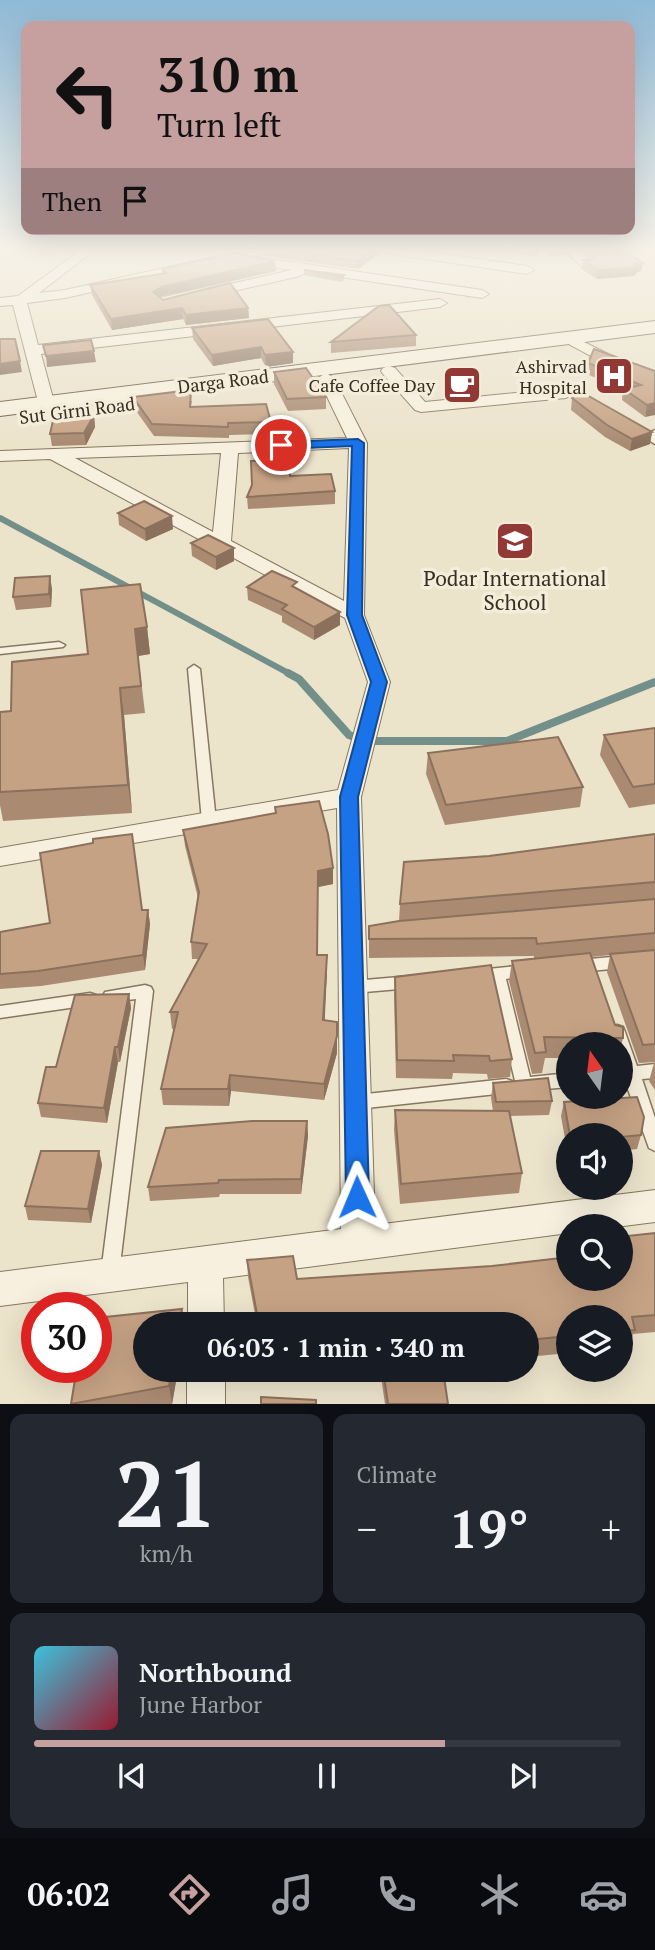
<!DOCTYPE html>
<html lang="en">
<head>
<meta charset="utf-8">
<style>
  :root { --surface:#171b24; --page:#242831; --text:#f1f3f6; --muted:#9ea1a6; --line:#363941; --accent:#c69f9f }
  body { margin:0; font-family:"PT Serif",serif; background:var(--page); color:var(--text); height:100vh; display:flex; flex-direction:column; font-size:26px; white-space:nowrap }
  * { box-sizing:border-box; margin:0 }
  p { font-size:23px; color:var(--muted) }
  .icon { flex:none; width:38px; height:38px; fill:none; stroke:currentColor; stroke-width:2; stroke-linecap:round; stroke-linejoin:round }
  .map { position:relative; height:1404px; overflow:hidden }
  .side { display:flex; flex-direction:column; gap:10px; padding:10px; background:#0d0f14; flex:1 }
  .side>* { flex:none }
  .hud { position:absolute; left:21px; top:21px; width:614px; height:214px; border-radius:14px; box-shadow:0 7px 28px #0002; background:#c69f9f; color:#111; overflow:hidden }
  .needle { width:46px; rotate:346deg }
  .controls { position:absolute; left:556px; top:1032px; display:grid; gap:14px }
  .controls a { display:grid; place-items:center; width:77px; height:77px; border-radius:50%; background:var(--surface); box-shadow:0 7px 28px #0002; font-size:35px }
  .speed { position:absolute; left:21px; top:1292px; display:flex; gap:14px; font-size:35px; font-weight:700; text-align:center }
  .speed>* { display:grid; place-content:center; width:91px; height:91px; border-radius:50%; background:var(--surface); box-shadow:0 7px 28px #0002; line-height:1 }
  .speed .limit { border:10px solid #d22; background:#fff; color:#111 }
  .pin { position:absolute; display:grid; place-items:center; width:60px; height:60px; color:#fff; margin:-30px; border:4px solid #fff; border-radius:50%; box-shadow:0 2px 7px #0007 }
  .me { position:absolute; width:77px; margin:-38px; rotate:359deg; stroke-linejoin:round; filter:drop-shadow(0 0 5px #0008) }
  .turn { display:flex; align-items:center; gap:24px; height:147px; padding:0 21px; font-size:32px }
  .turn .icon { width:91px; height:91px; stroke-width:2.5 }
  .turn b { display:block; font-size:49px; line-height:60px }
  .then { display:flex; align-items:center; height:66px; padding:0 21px; background:#0003; gap:14px; font-size:26px }
  .big { font-size:52px; font-weight:700; line-height:1.1 }
  .side .card { flex:1; display:flex; flex-direction:column; justify-content:center; gap:10px; min-width:0; padding:0 24px; border-radius:14px; background:var(--page) }
  .side .dial { align-items:center; gap:0 }
  .dial b { font-size:91px; line-height:1 }
  .song { display:flex; align-items:center; gap:21px }
  .cover { width:84px; height:84px; border-radius:10px; background:linear-gradient(135deg,hsl(190 70% 55%),hsl(350 70% 35%)) }
  .played { height:7px; border-radius:4px; background:linear-gradient(90deg,var(--accent) 70%,var(--line) 70%) }
  .keys { display:flex; justify-content:space-around; direction:ltr }
  .heat { display:flex; justify-content:space-between; align-items:center; font-size:38px; direction:ltr }
  .side .tiles { flex:1; display:grid; gap:10px; grid-template-columns:1fr 1fr }
  .card:last-child { grid-column:span 2 }
  .trip { position:absolute; left:133px; top:1312px; width:406px; height:70px; border-radius:35px; background:var(--surface); box-shadow:0 7px 28px #0002; font-weight:700; line-height:70px; text-align:center }
  .tab-bar { display:flex; height:112px; justify-content:space-around; align-items:center; background:#090b0e; color:var(--muted) }
  .tab-bar .icon { width:49px; height:49px }
  .tab-bar .current { color:var(--accent) }
  .tab-bar b { font-size:32px; color:var(--text) }
  .map>svg:first-child { display:block }
</style>
</head>
<body>
<div class="map">
<svg width="655" height="1404" viewBox="0 0 655 1404">
  <rect width="100%" height="100%" fill="#ece3cb"/>
  <g fill="none" stroke-linecap="round" stroke-linejoin="round">
    <polyline stroke="#728f89" stroke-width="6" points="0,518 292,675"/>
    <polyline stroke="#728f89" stroke-width="8" points="288,673 299,679 349,735 365,741 507,741 655,682"/>
    <g stroke="#877760" stroke-width="3">
      <g id="service">
        <polygon points="655,430 655,444 642,436"/>
        <polygon points="59,642 65,645 63,647 0,654 0,648"/>
        <polygon points="194,665 200,669 216,821 214,824 204,824 202,821 188,669"/>
        <polygon points="655,953 655,965 579,972 574,970 571,966 574,962 579,960"/>
        <polygon points="526,965 531,967 534,971 531,975 506,979 530,1077 569,1073 569,1087 534,1090 529,1088 523,1091 517,1089 491,981 478,982 473,980 470,976 473,972 478,970"/>
        <polygon points="411,976 416,978 419,982 416,986 411,988 353,993 347,991 345,987 347,983 353,981"/>
        <polygon points="145,985 151,987 153,991 119,1273 117,1280 110,1282 103,1280 101,1273 136,999 111,1002 105,1000 103,996 105,992"/>
        <polygon points="90,993 96,995 98,999 96,1003 90,1005 0,1018 0,1006"/>
        <polygon points="617,1025 623,1027 625,1032 637,1066 655,1064 655,1078 642,1079 655,1118 655,1151 649,1148 625,1081 621,1081 621,1045 613,1045 609,1032 611,1027"/>
        <polygon points="506,1079 512,1081 514,1086 512,1091 506,1093 357,1109 351,1107 349,1102 351,1097 357,1095"/>
      </g>
    </g>
    <g stroke="#877760" stroke-width="2">
      <g id="minor">
        <polygon points="82,249 96,249 39,293 65,290 249,249 270,249 269,252 251,256 482,290 489,294 482,298 307,272 300,276 204,298 199,297 199,291 292,270 245,263 239,259 65,298 27,303 38,345 440,299 447,303 440,307 41,354 57,413 49,418 41,413 13,305 0,306 0,298 18,296"/>
        <polygon points="379,249 408,249 527,266 534,270 527,274 385,253"/>
        <polygon points="564,249 577,249 593,263 591,266 581,266"/>
        <polygon points="568,334 614,357 655,372 655,382 604,363 563,341 561,338 563,335"/>
        <polygon points="389,366 395,368 425,402 566,388 574,393 566,398 421,412 415,410 383,374 381,371 383,368"/>
        <path d="M326,373l8,5 33,65 -3,172 26,67 -29,115 14,428 280,-35v32l-39,5h-47v6l-346,45 1,47h-36v-43l-188,24v-34l341,-43 -4,-421 -337,58v-18l338,-58 30,-108 -23,-64 -295,-159 -50,2v-10l347,-13 -29,-60zM349,448l-5,153 -113,-60 7,-88zM221,453l-8,79 -138,-74z"/>
        <rect x="187" y="1370" width="38" height="34"/>
      </g>
    </g>
    <g stroke="#6a5843" stroke-width="2">
      <polygon id="secondary" points="655,321 655,333 0,416 0,402"/>
    </g>
    <use href="#service" fill="#f7f0de" fill-rule="evenodd"/>
    <use href="#minor" fill="#f7f0de" fill-rule="evenodd"/>
    <use href="#secondary" fill="#f7f0de" fill-rule="evenodd"/>
  </g>
  <g fill="#aa8b72">
    <polygon points="264,248 380,248 380,253 358,269 264,256"/>
    <polygon points="496,248 569,248 573,252 572,260 566,255 550,256 542,249 536,256 497,251"/>
    <polygon points="580,248 622,248 643,263 641,271 637,272 636,274 633,276 597,279 581,269 583,260 592,260"/>
    <polygon points="162,269 276,271 160,298 163,300 248,308 249,318 186,325 183,319 112,330 92,295 90,285 162,274"/>
    <polygon points="304,270 344,275 344,280 342,282 304,275"/>
    <polygon points="268,319 293,363 266,367 261,358 213,366 193,339 192,328"/>
    <polygon points="416,335 416,346 331,353 331,342"/>
    <polygon points="588,363 655,371 645,417 622,400 623,390 587,374"/>
    <polygon points="274,372 326,397 326,409 288,411 274,384"/>
    <polygon points="133,397 192,401 191,406 271,422 271,434 229,435 229,438 154,436 134,408"/>
    <polygon points="572,398 652,432 650,444 630,451 605,437 571,410"/>
    <polygon points="94,415 95,427 86,445 52,446 50,434"/>
    <polygon points="290,476 335,491 335,504 248,509 247,497"/>
    <polygon points="118,513 173,529 146,541 119,525"/>
    <polygon points="191,543 234,548 234,561 216,570 192,556"/>
    <polygon points="247,587 297,589 340,625 314,640 282,622 282,616 248,600"/>
    <polygon points="52,589 51,607 16,610 13,597"/>
    <polygon points="147,627 150,654 138,656 145,713 124,715 132,813 3,821 0,805 0,712 11,711 88,654"/>
    <polygon points="655,728 655,804 629,808 600,755 604,735"/>
    <polygon points="428,753 583,787 580,807 445,825 426,774"/>
    <polygon points="275,807 333,884 318,887 317,955 327,971 324,1021 337,1053 324,1100 231,1091 229,1106 163,1105 161,1089 174,1029 172,1029 170,1012 198,959 192,959 191,942 198,898 185,846 183,830 275,813"/>
    <polygon points="655,834 655,1062 639,1063 607,972 610,955 592,957 615,1025 623,1038 621,1046 621,1045 569,1045 569,1058 545,1058 542,1073 532,1074 509,981 512,961 534,958 534,956 369,958 369,926 399,921 400,904 489,856"/>
    <polygon points="148,910 150,924 145,970 41,986 0,989 0,932"/>
    <polygon points="395,977 512,1059 510,1077 488,1079 487,1074 453,1073 452,1079 396,1078 394,995"/>
    <polygon points="129,994 131,1008 120,1062 118,1062 107,1123 41,1117 38,1103 56,1067"/>
    <polygon points="654,1063 655,1063 655,1090 649,1081"/>
    <polygon points="493,1083 552,1101 549,1115 510,1116 522,1173 519,1193 400,1204 394,1130 395,1110 493,1111 491,1098"/>
    <polygon points="564,1102 641,1135 637,1149 621,1151 621,1136 569,1136 568,1156 561,1116"/>
    <polygon points="307,1121 308,1136 301,1194 220,1194 219,1197 150,1201 148,1187"/>
    <polygon points="99,1151 102,1165 91,1223 28,1220 25,1206"/>
    <polygon points="655,1233 655,1332 633,1334 629,1347 621,1348 621,1318 569,1318 569,1353 527,1357 527,1325 257,1325 248,1277 247,1260 297,1279 492,1266 623,1251 627,1236"/>
    <polygon points="178,1370 172,1404 75,1404"/>
    <polygon points="380,1370 443,1370 448,1404 385,1404"/>
  </g>
  <g fill="#8b715c">
    <polygon points="376,248 380,248 380,253 358,269 358,261"/>
    <polygon points="536,248 542,249 536,256"/>
    <polygon points="275,261 276,271 162,296 154,302 153,292 162,287"/>
    <polygon points="635,263 643,263 641,271 637,272 636,274 633,276 597,279 598,270"/>
    <polygon points="182,308 183,319 112,330 111,319"/>
    <polygon points="248,308 249,318 186,325 186,315"/>
    <polygon points="261,347 261,358 213,366 212,355"/>
    <polygon points="94,351 96,362 47,367 46,356"/>
    <polygon points="293,352 293,363 266,367 265,355"/>
    <polygon points="20,361 22,372 0,375 0,364"/>
    <polygon points="655,403 655,415 645,417 647,405"/>
    <polygon points="94,415 95,427 86,445 84,433"/>
    <polygon points="652,432 650,444 630,451 632,439"/>
    <polygon points="172,516 173,529 146,541 145,529"/>
    <polygon points="234,548 234,561 216,570 216,557"/>
    <polygon points="50,576 52,589 51,607 49,594"/>
    <polygon points="340,612 340,625 314,640 314,627"/>
    <polygon points="147,627 150,654 138,656 145,713 135,629"/>
    <polygon points="120,688 124,715 132,813 128,785"/>
    <polygon points="333,868 333,884 318,887 318,871"/>
    <polygon points="148,910 150,924 145,970 143,955"/>
    <polygon points="327,955 327,971 324,1037 323,1020"/>
    <polygon points="129,994 131,1008 120,1062 118,1047"/>
    <polygon points="337,1036 337,1053 324,1100 324,1084"/>
    <polygon points="115,1047 118,1062 107,1123 104,1108"/>
    <polygon points="230,1075 231,1091 229,1106 228,1089"/>
    <polygon points="307,1121 308,1136 301,1194 301,1179"/>
    <polygon points="99,1151 102,1165 91,1223 88,1209"/>
    <polygon points="182,1309 184,1325 179,1325"/>
    <polygon points="172,1370 178,1370 172,1404 169,1386"/>
  </g>
  <g fill="#c6a284" stroke="#8b715c" stroke-width="2">
    <polygon points="270,248 376,248 358,261"/>
    <polygon points="591,248 622,248 643,263 635,263 638,265 634,267 598,270 583,260 592,260 597,254"/>
    <polygon points="234,253 275,261 162,287 153,292 163,300 230,283 248,308 186,315 182,308 111,319 90,285 167,273 162,269"/>
    <polygon points="304,270 344,275 342,277"/>
    <polygon points="389,305 416,335 331,342 379,306"/>
    <polygon points="268,319 293,352 265,355 261,347 212,355 192,328"/>
    <polygon points="0,339 15,339 20,361 0,364"/>
    <polygon points="91,340 94,351 46,356 43,345"/>
    <polygon points="594,349 655,371 655,403 647,405 624,389 641,385 588,363"/>
    <polygon points="306,368 326,397 287,399 274,372"/>
    <polygon points="191,390 190,407 266,404 271,422 228,423 228,427 152,424 133,397"/>
    <polygon points="578,390 652,432 632,439 607,425 572,398"/>
    <polygon points="94,415 84,433 50,434 54,416"/>
    <polygon points="289,460 290,476 331,474 335,491 247,497 252,485 251,461"/>
    <polygon points="144,501 172,516 145,529 118,513"/>
    <polygon points="208,535 234,548 216,557 191,543"/>
    <polygon points="272,571 297,582 292,586 340,612 314,627 282,609 287,605 247,587"/>
    <polygon points="50,576 49,594 13,597 15,578"/>
    <polygon points="140,584 147,627 135,629 141,686 120,688 128,785 0,792 0,712 11,711 12,662 88,654 81,590"/>
    <polygon points="655,728 655,784 633,787 604,735"/>
    <polygon points="558,737 583,787 446,805 428,753"/>
    <polygon points="319,801 328,834 333,868 318,871 317,955 327,955 323,1020 337,1022 337,1036 324,1084 230,1075 228,1089 161,1089 178,1012 170,1012 207,944 191,942 199,892 183,830 276,813 275,807"/>
    <polygon points="132,834 142,910 148,910 143,955 38,971 0,974 0,932 50,923 40,853 93,843 93,839"/>
    <polygon points="655,834 655,882 400,904 404,862 489,856"/>
    <polygon points="655,899 655,933 537,944 536,938 369,939 369,926 399,921"/>
    <polygon points="655,950 655,1044 643,1045 610,954"/>
    <polygon points="590,953 615,1025 623,1027 623,1038 544,1037 546,1052 535,1053 512,961"/>
    <polygon points="491,965 512,1059 490,1061 489,1056 453,1055 454,1061 397,1060 395,977"/>
    <polygon points="129,994 118,1047 115,1047 104,1108 38,1103 46,1067 56,1067 75,995"/>
    <polygon points="548,1078 552,1101 496,1102 493,1083"/>
    <polygon points="637,1097 644,1117 641,1135 621,1137 621,1136 570,1136 564,1102"/>
    <polygon points="395,1110 509,1111 522,1173 401,1184"/>
    <polygon points="252,1121 307,1121 301,1179 219,1180 218,1183 148,1187 166,1128"/>
    <polygon points="41,1151 99,1151 88,1209 25,1206"/>
    <polygon points="655,1233 655,1315 632,1317 635,1330 621,1331 621,1318 569,1318 569,1336 527,1340 527,1325 259,1325 247,1260 293,1256 297,1279 492,1266 569,1257 569,1279 621,1279 621,1251 632,1250 627,1236"/>
    <polygon points="182,1309 179,1325 145,1325 145,1370 172,1370 169,1386 71,1404 77,1367 96,1367 96,1318"/>
    <polygon points="383,1370 443,1370 448,1404 388,1404"/>
    <polygon points="261,1397 316,1400 316,1404 261,1404"/>
  </g>
  <linearGradient id="sky" x2="0" y2="1"><stop stop-color="#8fb9d6"/><stop offset="0.56" stop-color="#f6f2e8"/><stop offset="1" stop-color="#f6f2e8" stop-opacity="0"/></linearGradient>
  <rect width="655" height="445" fill="url(#sky)"/>
  <polygon fill="#1a73e8" stroke="#114b97" stroke-width="2" points="358,439 364,443 362,615 387,682 358,797 369,1197 366,1205 357,1208 349,1205 346,1197 340,797 371,682 347,615 352,446 281,449 275,445 281,442"/>
  <defs>
    <g id="hospital-square" transform="scale(2.0125)"><rect x="-9" y="-9" width="18" height="18" rx="4" fill="#923835" stroke="#f4edda"/><path d="M-5-5h3v3.5h4V-5h3V5h-3V1.5h-4V5h-3Z" fill="#fff"/></g>
    <g id="cafe-square" transform="scale(2.0125)"><rect x="-9" y="-9" width="18" height="18" rx="4" fill="#923835" stroke="#f4edda"/><path d="M-5.5-4.5H6V0H3Q3 3.5 0 3.5H-2.5Q-5.5 3.5-5.5 0ZM3-3.2v2h1.7v-2ZM-6 4.5H4V6H-6Z" fill="#fff"/></g>
    <g id="school-square" transform="scale(2.0125)"><rect x="-9" y="-9" width="18" height="18" rx="4" fill="#923835" stroke="#f4edda"/><path d="M0-5L7-2L0 1L-7-2ZM-4 1L0 2.5L4 1V4Q0 6-4 4Z" fill="#fff"/></g>
  </defs>
  <g fill-rule="evenodd">
    <use href="#hospital-square" x="614" y="376"/>
    <use href="#cafe-square" x="462" y="385"/>
    <use href="#school-square" x="515" y="541"/>
  </g>
  <g text-anchor="middle" dominant-baseline="central" stroke-width="7" stroke-linejoin="round" paint-order="stroke">
    <g font-size="18" fill="#392e23" stroke="#f4edda" text-anchor="end">
      <text x="587" y="366">Ashirvad<tspan x="587" dy="21">Hospital</tspan></text>
      <text x="435" y="385">Cafe Coffee Day</text>
    </g>
    <g font-size="18" fill="#392e23" stroke="#f4edda">
      <text transform="translate(223 381) rotate(-7)">Darga Road</text>
      <text transform="translate(77 410) rotate(-7)">Sut Girni Road</text>
    </g>
    <g font-size="21" fill="#392e23" stroke="#f4edda">
      <text x="515" y="578">Podar International<tspan x="515" dy="24">School</tspan></text>
    </g>
  </g>
</svg>
<div class="controls">
<a><svg class="needle" viewBox="-14 -14 28 28"><path d="M0-13l5 13h-10z" fill="#e53935"/><path d="M0 13l5-13h-10z" fill="#9ea1a6"/></svg></a>
<a><svg class="icon" aria-label="sound" viewBox="0 0 24 24"><path d="M4 9h4l5-4v14l-5-4H4zM17 9q2 3 0 6"/></svg></a>
<a><svg class="icon" aria-label="search" viewBox="0 0 24 24"><circle cx="10" cy="10" r="6"/><path d="M15 15l6 6"/></svg></a>
<a><svg class="icon" aria-label="layers" viewBox="0 0 24 24"><path d="M12 4l9 5-9 5-9-5zM3 14l9 5 9-5"/></svg></a>
</div>
<div class="speed"><div class="limit">30</div></div>
<div class="pin" style="left:281px;top:445px;background:#d93025"><svg class="icon" aria-label="arrive" viewBox="0 0 24 24"><path d="M6 21V4h12l-3 4 3 4H6"/></svg></div>
<svg class="me" style="left:357px;top:1197px" viewBox="-20 -20 40 40"><path d="M0-17L14 15 0 8-14 15z" fill="#1a73e8" stroke="#fff" stroke-width="4"/></svg>
<div class="trip">06:03 · 1 min · 340 m</div>
<div class="hud">
<div class="turn"><svg class="icon" aria-label="left" viewBox="0 0 24 24"><path d="M17 20v-9H6M10 6l-5 5 5 5"/></svg><div><b>310 m</b>Turn left</div></div>
<div class="then">Then<svg class="icon" aria-label="arrive" viewBox="0 0 24 24"><path d="M6 21V4h12l-3 4 3 4H6"/></svg></div>
</div>
</div>
<section class="side">
<div class="tiles">
<div class="card dial"><b>21</b><p>km/h</p></div>
<div class="card"><p>Climate</p>
<div class="heat"><a>−</a><b class="big">19°</b><a>+</a></div>
</div>
<div class="card">
<div class="song"><i class="cover"></i><div><b>Northbound</b><p>June Harbor</p></div></div>
<div class="played"></div>
<div class="keys"><svg class="icon" aria-label="previous" viewBox="0 0 24 24"><path d="M18 5L8 12l10 7zM5 5v14"/></svg><svg class="icon" aria-label="pause" viewBox="0 0 24 24"><path d="M8 5v14M16 5v14"/></svg><svg class="icon" aria-label="next" viewBox="0 0 24 24"><path d="M6 5l10 7-10 7zM19 5v14"/></svg></div>
</div>
</div>
</section>
<nav class="tab-bar">
<b>06:02</b>
<svg class="icon current" aria-label="directions" viewBox="0 0 24 24"><path d="M12 3l9 9-9 9-9-9zM9 14v-3h6M13 9l2 2-2 2"/></svg>
<svg class="icon" aria-label="music" viewBox="0 0 24 24"><path d="M9 18V5l10-2v13"/><circle cx="6" cy="18" r="3"/><circle cx="16" cy="16" r="3"/></svg>
<svg class="icon" aria-label="phone" viewBox="0 0 24 24"><path d="M5 4h4l2 5-3 2q2 4 5 5l2-3 5 2v4C11 20 4 13 5 4z"/></svg>
<svg class="icon" aria-label="climate" viewBox="0 0 24 24"><path d="M12 3v18M4 7l16 10M4 17L20 7"/></svg>
<svg class="icon" aria-label="car" viewBox="0 0 24 24"><path d="M5 17H2v-5l4-1 3-4h7l3 4 3 1v5h-3M9 17h6M6 11h13"/><circle cx="7" cy="17" r="2"/><circle cx="17" cy="17" r="2"/></svg>
</nav>
</body>
</html>
